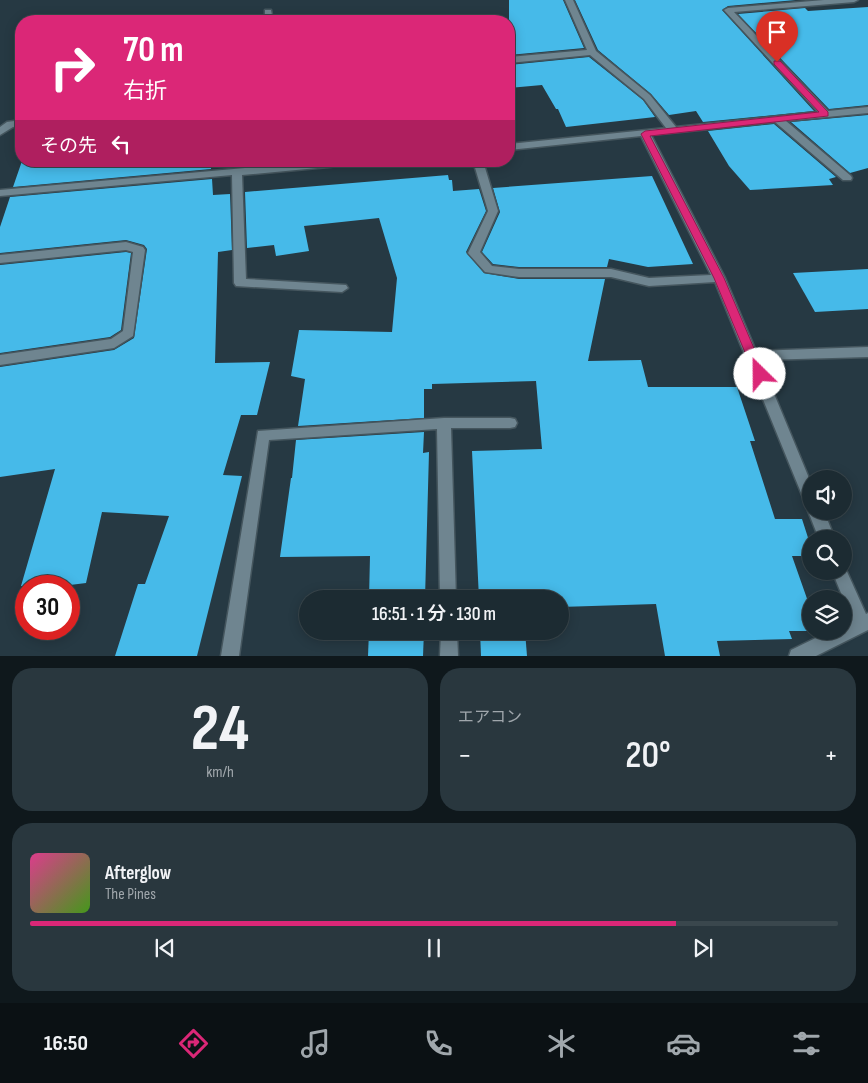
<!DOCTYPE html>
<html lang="ja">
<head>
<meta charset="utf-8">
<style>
  :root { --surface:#1c2b32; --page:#29373e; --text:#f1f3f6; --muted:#a0a7ac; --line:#3a474d; --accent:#db2777 }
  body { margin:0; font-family:"Sofia Sans Condensed","Noto Sans JP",sans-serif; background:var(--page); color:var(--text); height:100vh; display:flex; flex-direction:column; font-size:19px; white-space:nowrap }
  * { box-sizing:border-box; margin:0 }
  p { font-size:16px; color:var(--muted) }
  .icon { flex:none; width:28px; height:28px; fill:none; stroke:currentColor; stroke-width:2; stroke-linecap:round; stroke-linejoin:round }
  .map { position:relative; height:656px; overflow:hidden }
  .panel { display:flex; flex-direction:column; gap:12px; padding:12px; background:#0f181c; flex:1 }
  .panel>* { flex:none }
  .guide { position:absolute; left:15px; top:15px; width:500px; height:152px; border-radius:20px; box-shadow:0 2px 12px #0003,0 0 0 1px var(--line); background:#db2777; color:#fff; overflow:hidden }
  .controls { position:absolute; left:802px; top:470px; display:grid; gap:10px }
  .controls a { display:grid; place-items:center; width:50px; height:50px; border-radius:50%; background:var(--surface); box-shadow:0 2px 12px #0003,0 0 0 1px var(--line); font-size:25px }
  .speed { position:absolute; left:15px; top:575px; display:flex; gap:10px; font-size:25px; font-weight:700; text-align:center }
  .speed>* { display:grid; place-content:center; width:65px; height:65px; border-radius:50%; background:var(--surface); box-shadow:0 2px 12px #0003,0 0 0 1px var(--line); line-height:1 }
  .speed .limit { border:8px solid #d22; background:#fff; color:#111 }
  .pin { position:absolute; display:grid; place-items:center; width:42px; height:42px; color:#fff; margin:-51px -21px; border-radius:50% 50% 50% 0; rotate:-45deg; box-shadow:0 0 5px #0007 }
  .pin .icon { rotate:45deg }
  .me { position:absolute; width:55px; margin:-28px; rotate:337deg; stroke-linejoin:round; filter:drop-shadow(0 0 4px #0008) }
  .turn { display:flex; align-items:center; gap:18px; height:105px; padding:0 25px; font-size:22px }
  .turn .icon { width:65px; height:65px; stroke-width:2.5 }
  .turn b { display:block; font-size:35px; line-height:42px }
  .then { display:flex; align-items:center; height:48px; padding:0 25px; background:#0003; gap:10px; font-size:19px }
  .big { font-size:38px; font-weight:600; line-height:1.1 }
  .panel .card { flex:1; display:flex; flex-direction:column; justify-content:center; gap:8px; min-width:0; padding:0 18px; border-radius:20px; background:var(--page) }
  .panel .dial { align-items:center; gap:0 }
  .dial b { font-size:65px; line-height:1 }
  .song { display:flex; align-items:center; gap:15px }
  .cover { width:60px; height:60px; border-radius:8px; background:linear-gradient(135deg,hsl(330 70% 55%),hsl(100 70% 35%)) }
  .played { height:5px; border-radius:2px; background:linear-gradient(90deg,var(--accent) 80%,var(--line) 80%) }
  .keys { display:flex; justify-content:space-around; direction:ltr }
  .heat { display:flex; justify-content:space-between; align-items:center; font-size:28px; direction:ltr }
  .panel .tiles { flex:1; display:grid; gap:12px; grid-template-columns:1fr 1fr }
  .card:last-child { grid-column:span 2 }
  .trip { position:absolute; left:299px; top:590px; width:270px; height:50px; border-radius:25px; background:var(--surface); box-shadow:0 2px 12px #0003,0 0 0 1px var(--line); font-weight:600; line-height:50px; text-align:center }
  .tabs { display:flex; height:80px; justify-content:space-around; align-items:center; background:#0b1114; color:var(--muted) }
  .tabs .icon { width:35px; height:35px }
  .tabs .active { color:var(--accent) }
  .tabs b { font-size:22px; color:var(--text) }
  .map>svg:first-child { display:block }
</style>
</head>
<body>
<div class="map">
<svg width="868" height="656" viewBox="0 0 868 656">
  <rect width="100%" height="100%" fill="#263943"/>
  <g fill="#46bae9">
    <polygon points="509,0 563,0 584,48 509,55"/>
    <polygon points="575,0 796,0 728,6 722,10 814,111 703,122 696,111 669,115 651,94 598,50"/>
    <polygon points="868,7 868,105 829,109 738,14 805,8 808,11"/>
    <polygon points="589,57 643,100 655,117 566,127 558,109 556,109 542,85 509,88 509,65"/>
    <polygon points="868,115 868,168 850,173 791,122"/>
    <polygon points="774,124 836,177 829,179 833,185 750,190 729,166 708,131"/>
    <polygon points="22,161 211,161 211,169 13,187"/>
    <polygon points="448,175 449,180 452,180 453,191 479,189 486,211 466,252 484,273 519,279 605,279 588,361 641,360 648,387 737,387 755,441 750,441 775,519 802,519 811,547 811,556 792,556 811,610 811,631 789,631 792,639 717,641 720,656 665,656 656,604 560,607 560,599 479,599 472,451 542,449 536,381 432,384 432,389 424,389 424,418 298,426 305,379 291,376 299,330 392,332 397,278 379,218 304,226 309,251 276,256 274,245 247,248 245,192"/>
    <polygon points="652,176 693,264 648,267 609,259 607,267 519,267 493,264 482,252 500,212 493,188"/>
    <polygon points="212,179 213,195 230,194 232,250 218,252 215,363 270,362 257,415 241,415 223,475 242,476 197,656 115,656 138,584 145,584 169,516 102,512 86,583 62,586 21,586 55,469 0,477 0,367 114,350 134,338 147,249 144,245 126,240 0,253 0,227 10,197"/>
    <polygon points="126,252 131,253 121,330 110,337 0,353 0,265"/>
    <polygon points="868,269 868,309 815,312 793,273"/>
    <polygon points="424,432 423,453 429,452 425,599 369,599 370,556 280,557 291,478 292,478 296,440"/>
    <polygon points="369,631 424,631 423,656 368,656"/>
    <polygon points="480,631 525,631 527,656 481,656"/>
  </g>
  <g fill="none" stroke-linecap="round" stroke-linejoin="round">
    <g stroke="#45565e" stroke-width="3">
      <g id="minor">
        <polygon points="565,0 573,0 596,51 650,95 676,127 818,112 724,10 728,8 824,0 858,0 854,2 734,12 828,111 868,107 868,113 786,121 851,176 852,178 851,180 843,180 775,122 651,135 725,278 756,351 868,347 868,357 760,360 811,483 811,511 824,511 835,539 819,539 808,511 811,506 806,504 804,500 715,282 649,286 611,277 519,277 485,272 468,253 488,211 473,161 483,161 498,211 480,252 492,266 519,269 611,269 649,278 711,275 641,136 509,150 509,144 666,128 644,99 590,55 509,63 509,57 587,50"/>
        <polygon points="265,10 271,10 273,21 265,21"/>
        <polygon points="21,120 21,126 13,127 0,135 0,127 7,122"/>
        <polygon points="323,161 365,161 360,164 242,175 246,279 346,285 348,288 342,292 236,286 234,283 232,175 0,196 0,190"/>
        <polygon points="126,242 143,247 145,250 133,336 114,348 0,365 0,355 111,339 123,331 133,252 126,250 0,263 0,255"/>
        <polygon points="444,418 510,418 515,419 517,423 515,427 510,428 451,428 456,599 440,599 437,429 269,440 239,656 221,656 258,431"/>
        <polygon points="844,565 866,614 868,613 868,630 816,656 789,656 791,650 830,631 844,631 844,624 852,620 832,571 844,571"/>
        <polygon points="441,631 457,631 458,656 440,656"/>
      </g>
    </g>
    <use href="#minor" fill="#6f8590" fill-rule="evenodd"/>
  </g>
  <polygon fill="#db2777" stroke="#8e194d" points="774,61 780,61 828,112 828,116 650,136 724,278 765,374 760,378 754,374 714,278 641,134 645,131 819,112 774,64"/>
</svg>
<div class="controls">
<a><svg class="icon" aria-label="sound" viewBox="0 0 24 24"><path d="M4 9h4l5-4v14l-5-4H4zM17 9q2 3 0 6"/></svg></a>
<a><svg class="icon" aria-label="search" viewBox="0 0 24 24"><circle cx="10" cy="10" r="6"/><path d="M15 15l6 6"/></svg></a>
<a><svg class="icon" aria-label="layers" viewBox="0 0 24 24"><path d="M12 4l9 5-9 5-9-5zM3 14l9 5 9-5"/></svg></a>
</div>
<div class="speed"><div class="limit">30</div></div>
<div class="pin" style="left:777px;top:62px;background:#d93025"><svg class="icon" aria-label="arrive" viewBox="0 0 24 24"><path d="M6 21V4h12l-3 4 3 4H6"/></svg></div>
<svg class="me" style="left:760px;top:374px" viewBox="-20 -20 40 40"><circle r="19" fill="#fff"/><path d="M0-13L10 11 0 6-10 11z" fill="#db2777"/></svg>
<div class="trip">16:51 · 1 分 · 130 m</div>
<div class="guide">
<div class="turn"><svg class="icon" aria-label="right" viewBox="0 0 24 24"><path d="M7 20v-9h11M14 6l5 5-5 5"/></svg><div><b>70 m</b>右折</div></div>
<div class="then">その先<svg class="icon" aria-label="left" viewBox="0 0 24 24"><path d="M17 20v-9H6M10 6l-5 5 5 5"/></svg></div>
</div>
</div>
<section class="panel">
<div class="tiles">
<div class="card dial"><b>24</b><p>km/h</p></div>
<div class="card"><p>エアコン</p>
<div class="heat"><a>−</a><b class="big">20°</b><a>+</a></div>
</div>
<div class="card">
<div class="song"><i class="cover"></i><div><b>Afterglow</b><p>The Pines</p></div></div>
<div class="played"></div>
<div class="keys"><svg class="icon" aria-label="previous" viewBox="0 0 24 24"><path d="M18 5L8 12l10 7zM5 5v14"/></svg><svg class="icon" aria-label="pause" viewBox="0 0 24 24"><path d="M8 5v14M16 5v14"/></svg><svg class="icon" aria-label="next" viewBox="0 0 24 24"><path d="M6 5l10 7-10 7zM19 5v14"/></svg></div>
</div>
</div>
</section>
<nav class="tabs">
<b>16:50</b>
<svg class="icon active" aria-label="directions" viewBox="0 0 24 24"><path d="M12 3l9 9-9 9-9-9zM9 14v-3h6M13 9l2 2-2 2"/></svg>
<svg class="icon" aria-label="music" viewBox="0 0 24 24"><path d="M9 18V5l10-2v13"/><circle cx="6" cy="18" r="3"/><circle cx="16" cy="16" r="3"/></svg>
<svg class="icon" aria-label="phone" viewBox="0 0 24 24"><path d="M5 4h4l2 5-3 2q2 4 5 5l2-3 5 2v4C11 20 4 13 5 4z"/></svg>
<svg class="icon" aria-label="climate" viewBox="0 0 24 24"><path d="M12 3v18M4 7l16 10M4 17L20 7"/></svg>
<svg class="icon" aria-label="car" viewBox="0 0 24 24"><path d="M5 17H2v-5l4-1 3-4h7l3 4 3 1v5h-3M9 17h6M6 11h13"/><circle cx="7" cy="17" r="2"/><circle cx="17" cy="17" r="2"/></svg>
<svg class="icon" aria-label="filters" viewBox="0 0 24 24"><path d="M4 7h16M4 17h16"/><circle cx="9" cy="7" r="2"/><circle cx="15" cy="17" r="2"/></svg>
</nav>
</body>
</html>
